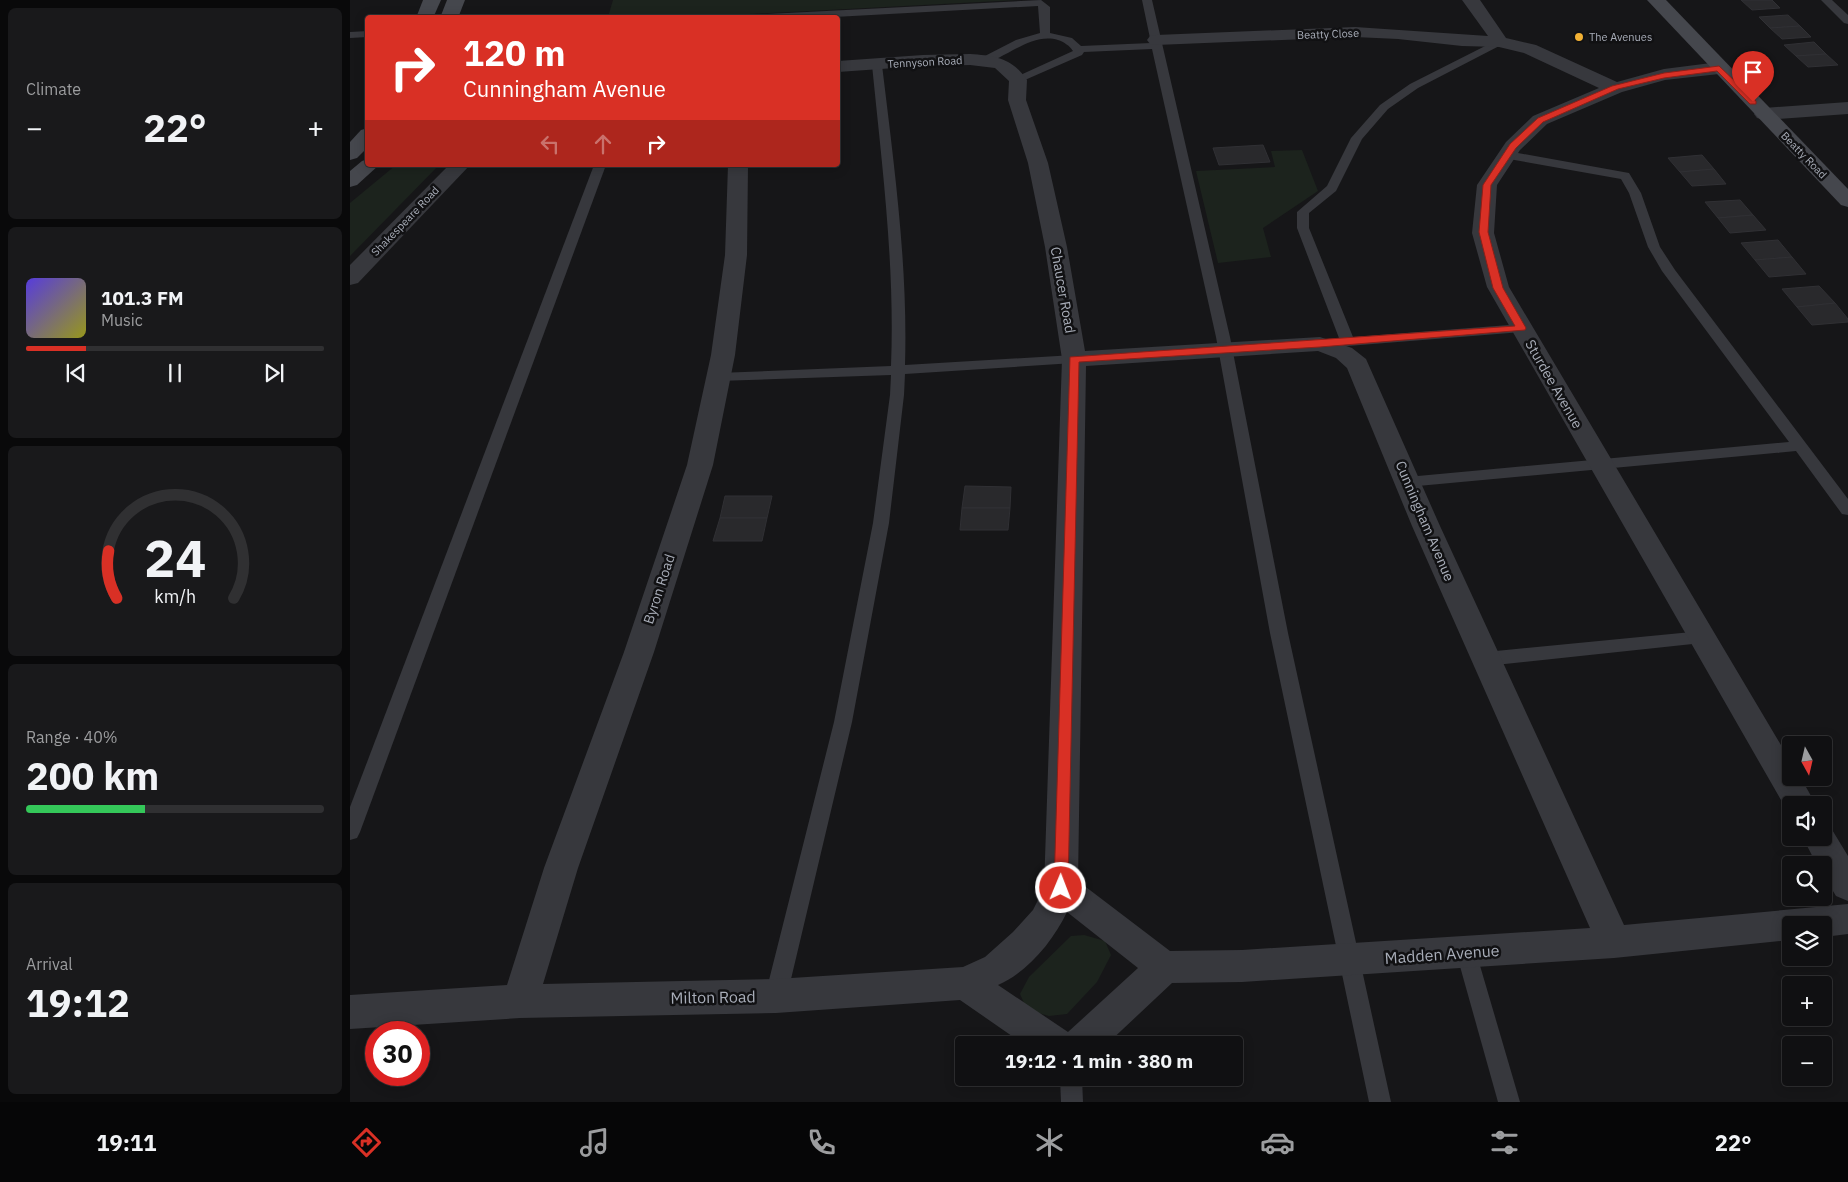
<!DOCTYPE html>
<html lang="en">
<head>
<meta charset="utf-8">
<style>
  :root { --surface:#101012; --page:#19191b; --text:#f1f3f6; --muted:#9c9d9f; --line:#303032; --accent:#d93025 }
  body { margin:0; font-family:"IBM Plex Sans",sans-serif; background:var(--page); color:var(--text); height:100vh; display:flex; flex-direction:column; font-size:19px; white-space:nowrap }
  * { box-sizing:border-box; margin:0 }
  p { font-size:16px; color:var(--muted) }
  .icon { flex:none; width:28px; height:28px; fill:none; stroke:currentColor; stroke-width:2; stroke-linecap:round; stroke-linejoin:round }
  .map { position:relative; flex:1; overflow:hidden }
  .sheet { display:flex; flex-direction:column; gap:8px; padding:8px; background:#09090a; width:350px }
  .sheet>* { flex:none }
  .banner { position:absolute; left:15px; top:15px; width:475px; height:152px; border-radius:5px; box-shadow:0 2px 12px #0003,0 0 0 1px var(--line); background:#d93025; color:#fff; overflow:hidden }
  .needle { width:32px; rotate:172deg }
  .fabs { position:absolute; left:1432px; top:736px; display:grid; gap:10px }
  .fabs a { display:grid; place-items:center; width:50px; height:50px; border-radius:5px; background:var(--surface); box-shadow:0 2px 12px #0003,0 0 0 1px var(--line); font-size:25px }
  .speed { position:absolute; left:15px; top:1021px; display:flex; gap:10px; font-size:25px; font-weight:700; text-align:center }
  .speed>* { display:grid; place-content:center; width:65px; height:65px; border-radius:50%; background:var(--surface); box-shadow:0 2px 12px #0003,0 0 0 1px var(--line); line-height:1 }
  .speed .limit { border:8px solid #d22; background:#fff; color:#111 }
  .pin { position:absolute; display:grid; place-items:center; width:42px; height:42px; color:#fff; margin:-51px -21px; border-radius:50% 50% 50% 0; rotate:-45deg; box-shadow:0 0 5px #0007 }
  .pin .icon { rotate:45deg }
  .me { position:absolute; width:55px; margin:-28px; rotate:1deg; stroke-linejoin:round; filter:drop-shadow(0 0 4px #0008) }
  .turn { display:flex; align-items:center; gap:18px; height:105px; padding:0 15px; font-size:22px }
  .turn .icon { width:65px; height:65px; stroke-width:2.5 }
  .turn b { display:block; font-size:35px; line-height:42px }
  .lanes { display:flex; align-items:center; height:48px; padding:0 15px; background:#0003; justify-content:center; gap:25px; direction:ltr }
  .lanes .off { opacity:.35 }
  .big { font-size:38px; font-weight:700; line-height:1.1 }
  .sheet .tile { flex:1; display:flex; flex-direction:column; justify-content:center; gap:8px; min-width:0; padding:0 18px; border-radius:8px; background:var(--page) }
  .sheet .dial { align-items:center; gap:0 }
  .dial svg { height:130px; overflow:visible; fill:none; stroke:var(--line); stroke-width:7; stroke-linecap:round; text-anchor:middle }
  .dial text { fill:var(--text); stroke:none }
  .song { display:flex; align-items:center; gap:15px }
  .cover { width:60px; height:60px; border-radius:8px; background:linear-gradient(135deg,hsl(250 70% 55%),hsl(60 70% 35%)) }
  .played { height:5px; border-radius:2px; background:linear-gradient(90deg,var(--accent) 20%,var(--line) 20%) }
  .keys { display:flex; justify-content:space-around; direction:ltr }
  .heat { display:flex; justify-content:space-between; align-items:center; font-size:28px; direction:ltr }
  .charge { height:8px; border-radius:4px; background:linear-gradient(90deg,#34c759 40%,var(--line) 0) }
  .trip { position:absolute; left:605px; top:1036px; width:288px; height:50px; border-radius:5px; background:var(--surface); box-shadow:0 2px 12px #0003,0 0 0 1px var(--line); font-weight:700; line-height:50px; text-align:center }
  .tab-bar { display:flex; height:80px; justify-content:space-around; align-items:center; background:#060607; color:var(--muted) }
  .tab-bar .icon { width:35px; height:35px }
  .tab-bar .selected { color:var(--accent) }
  .tab-bar b { font-size:22px; color:var(--text) }
  main { display:flex; flex:1; min-height:0 }
  .map>svg:first-child { display:block }
</style>
</head>
<body>
<main>
<section class="sheet">
<div class="tile"><p>Climate</p>
<div class="heat"><a>−</a><b class="big">22°</b><a>+</a></div>
</div>
<div class="tile">
<div class="song"><i class="cover"></i><div><b>101.3 FM</b><p>Music</p></div></div>
<div class="played"></div>
<div class="keys"><svg class="icon" aria-label="previous" viewBox="0 0 24 24"><path d="M18 5L8 12l10 7zM5 5v14"/></svg><svg class="icon" aria-label="pause" viewBox="0 0 24 24"><path d="M8 5v14M16 5v14"/></svg><svg class="icon" aria-label="next" viewBox="0 0 24 24"><path d="M6 5l10 7-10 7zM19 5v14"/></svg></div>
</div>
<div class="tile dial"><svg viewBox="0 0 100 80">
<path d="M14 69A42 42 0 1 1 86 69"/>
<path d="M14 69A42 42 0 0 1 9 40" stroke="#d93025"/>
<text x="50" y="56" font-size="32" font-weight="700">24</text>
<text x="50" y="72" font-size="11">km/h</text>
</svg></div>
<div class="tile"><p>Range · 40%</p><b class="big">200 km</b><div class="charge"></div></div>
<div class="tile"><p>Arrival</p><b class="big">19:12</b></div>
</section>
<div class="map">
<svg width="1498" height="1102" viewBox="0 0 1498 1102">
  <rect width="100%" height="100%" fill="#161618"/>
  <g fill="#1c231d">
    <polygon points="263,0 668,0 343,17 258,17"/>
    <polygon points="952,150 968,191 913,228 921,257 868,263 846,171 925,167 921,151"/>
    <polygon points="46,165 89,165 0,256 0,203"/>
    <polygon points="734,935 755,941 761,955 747,982 717,1014 699,1016 677,1010 670,994 679,977 721,936"/>
  </g>
  <g fill="#29292c" stroke="#303034">
    <polygon points="1391,0 1422,0 1430,8 1402,10"/>
    <polygon points="1438,15 1450,26 1420,28 1409,17"/>
    <polygon points="1450,26 1461,37 1432,39 1420,28"/>
    <polygon points="1464,42 1476,54 1446,56 1434,45"/>
    <polygon points="1476,54 1488,65 1458,67 1446,56"/>
    <polygon points="913,145 920,162 869,165 863,148"/>
    <polygon points="1352,155 1364,169 1330,172 1318,158"/>
    <polygon points="1364,169 1376,184 1342,186 1330,172"/>
    <polygon points="1390,200 1403,215 1368,218 1355,202"/>
    <polygon points="1403,215 1416,230 1380,233 1368,218"/>
    <polygon points="1428,240 1442,257 1405,260 1391,243"/>
    <polygon points="1442,257 1456,274 1419,277 1405,260"/>
    <polygon points="1469,286 1485,303 1447,307 1432,289"/>
    <polygon points="1485,303 1498,319 1498,322 1462,325 1447,307"/>
    <polygon points="615,486 661,487 660,508 612,508"/>
    <polygon points="375,496 422,496 417,518 370,518"/>
    <polygon points="612,508 660,508 658,530 610,530"/>
    <polygon points="370,518 417,518 412,541 363,541"/>
  </g>
  <g fill="none" stroke-linecap="round" stroke-linejoin="round">
    <g fill="#37383d" fill-rule="evenodd">
      <path d="M691,0l9,7v26l22,5 9,8 70,-3 -9,-43h10l78,337 58,296 103,469h-22l-99,-469 -54,-296 -64,-288 -68,3 -2,3 -64,28 -4,-1 -1,-2 1,-2 59,-27c-3,-5 -9,-9 -15,-11 -29,-9 -60,26 -77,22l-1,-2 1,-2 35,-18 24,-7 -2,-27 -222,12h-75l5,-3z"/>
      <polygon points="1471,0 1482,0 1498,15 1498,24 1494,23"/>
      <polygon points="18,31 18,37 0,38 0,32"/>
      <polygon points="1149,39 1153,40 1154,42 1153,44 1068,88 1038,109 1012,139 986,191 959,213 959,228 1003,337 1172,324 1179,328 1172,332 998,346 983,345 981,342 983,339 989,338 947,228 947,212 977,186 1001,138 1030,105 1060,84"/>
      <path d="M527,62l5,3c12,100 26,200 23,300l169,-10 5,1 2,3 -2,3 -5,1 -169,11 -1,21 -15,128 -37,199 -65,274 -3,7 -8,3 -8,-3 -3,-7 69,-274 39,-199 17,-128 1,-20 -173,6 -5,-1 -2,-3 2,-3 5,-1 173,-7c4,-101 -9,-201 -19,-301z"/>
      <polygon points="1157,151 1279,173 1291,193 1310,247 1325,270 1498,499 1498,515 1492,514 1446,451 1057,487 1052,486 1049,482 1052,478 1057,477 1439,442 1312,271 1298,247 1279,193 1271,179 1153,158 1151,155 1153,152"/>
      <polygon points="244,165 256,165 10,832 7,838 0,840 0,807"/>
      <polygon points="1352,631 1358,632 1361,637 1358,642 1352,643 1136,666 1130,664 1127,659 1130,654 1136,652"/>
      <polygon points="1116,943 1123,945 1126,952 1170,1102 1148,1102 1106,952 1109,945"/>
      <polygon points="710,1078 732,1078 733,1102 711,1102"/>
    </g>
    <g fill="#37383d" fill-rule="evenodd">
      <polygon points="1112,0 1130,0 1156,38 1186,45 1267,82 1314,69 1369,62 1375,64 1378,68 1375,72 1369,74 1315,80 1272,92 1197,124 1170,150 1147,185 1144,233 1159,287 1441,762 1441,778 1451,778 1466,805 1441,805 1441,815 1439,814 1137,287 1122,233 1127,185 1156,142 1183,116 1249,88 1174,53 1149,47 1112,46 1048,39 1005,37 806,45 800,44 797,40 800,36 806,35 1005,27 1138,36"/>
      <path d="M620,54c26,2 42,4 57,26l-1,20 22,63 19,84 18,104 235,-14 32,11 14,11 74,167 184,399 224,-21v30l-24,3v-12h-33v15l-177,18 -372,24 -70,1 -66,62h-81l-65,-45 -184,13 -256,5 -170,11v-34l157,-10 37,-117 80,-216 63,-187 24,-110 14,-100 3,-90h20l-1,90 -12,100 -22,110 -59,187 -76,216 -35,116 233,-5 187,-12 22,-10 28,-25 20,-22 11,-22 18,-529 -17,-112 -17,-84 -20,-63 1,-19 -14,-13 -25,-3 -47,1 -85,6v-11l85,-6zM968,351l18,7 11,10 65,158 178,402 -348,22 -72,1 -92,-70 8,-515zM717,912l71,56 -70,64 -70,-47c30,-13 55,-44 69,-73z"/>
      <polygon points="1498,102 1498,114 1414,120 1407,118 1404,114 1407,110 1414,108"/>
      <polygon points="99,165 120,165 8,283 0,285 0,265"/>
      <polygon points="1474,826 1481,828 1498,856 1498,901 1486,896 1474,876 1474,865 1467,865 1453,838 1474,838"/>
    </g>
    <g fill="#45474d" fill-rule="evenodd">
      <polygon points="73,0 91,0 83,18 66,18"/>
      <polygon points="97,0 115,0 108,18 90,18"/>
      <polygon points="1297,0 1316,0 1498,189 1498,207 1491,205"/>
      <polygon points="18,128 18,147 7,158 0,160 0,142 11,130"/>
      <polygon points="18,159 18,165 29,165 7,185 0,187 0,171 12,161"/>
    </g>
  </g>
  <polygon fill="#d93025" stroke="#8d1f18" points="1369,66 1406,101 1406,104 1400,104 1367,71 1314,78 1268,89 1193,122 1166,148 1141,185 1138,232 1153,288 1176,328 1175,330 970,347 729,362 718,888 716,892 711,894 706,892 704,888 720,357 1165,326 1143,288 1129,232 1133,185 1160,144 1188,118 1262,86 1314,73"/>
  <circle fill="#f2b134" stroke="#111113" stroke-width="2" cx="1229" cy="37" r="5"/>
  <g text-anchor="middle" dominant-baseline="central" stroke-width="5" stroke-linejoin="round" paint-order="stroke">
    <g font-size="11" fill="#a8adb8" stroke="#111113">
      <text transform="translate(978 34) rotate(-2)">Beatty Close</text>
      <text transform="translate(575 62) rotate(-3)">Tennyson Road</text>
      <text transform="translate(1454 155) rotate(46)">Beatty Road</text>
      <text transform="translate(55 221) rotate(-46)">Shakespeare Road</text>
    </g>
    <g font-size="11" fill="#a8adb8" stroke="#111113" text-anchor="start">
      <text x="1239" y="37">The Avenues</text>
    </g>
    <g font-size="14" fill="#a8adb8" stroke="#111113">
      <text transform="translate(713 290) rotate(80)">Chaucer Road</text>
      <text transform="translate(1204 384) rotate(60)">Sturdee Avenue</text>
      <text transform="translate(1075 521) rotate(67)">Cunningham Avenue</text>
      <text transform="translate(309 589) rotate(-72)">Byron Road</text>
    </g>
    <g font-size="16" fill="#a8adb8" stroke="#111113">
      <text transform="translate(1092 954) rotate(-4)">Madden Avenue</text>
      <text transform="translate(363 997) rotate(-1)">Milton Road</text>
    </g>
  </g>
</svg>
<div class="fabs">
<a><svg class="needle" viewBox="-14 -14 28 28"><path d="M0-13l5 13h-10z" fill="#e53935"/><path d="M0 13l5-13h-10z" fill="#9c9d9f"/></svg></a>
<a><svg class="icon" aria-label="sound" viewBox="0 0 24 24"><path d="M4 9h4l5-4v14l-5-4H4zM17 9q2 3 0 6"/></svg></a>
<a><svg class="icon" aria-label="search" viewBox="0 0 24 24"><circle cx="10" cy="10" r="6"/><path d="M15 15l6 6"/></svg></a>
<a><svg class="icon" aria-label="layers" viewBox="0 0 24 24"><path d="M12 4l9 5-9 5-9-5zM3 14l9 5 9-5"/></svg></a>
<a>+</a>
<a>−</a>
</div>
<div class="speed"><div class="limit">30</div></div>
<div class="pin" style="left:1403px;top:102px;background:#d93025"><svg class="icon" aria-label="arrive" viewBox="0 0 24 24"><path d="M6 21V4h12l-3 4 3 4H6"/></svg></div>
<svg class="me" style="left:711px;top:888px" viewBox="-20 -20 40 40"><circle r="17" fill="#d93025" stroke="#fff" stroke-width="3"/><path d="M0-11L8 9 0 5-8 9z" fill="#fff"/></svg>
<div class="trip">19:12 · 1 min · 380 m</div>
<div class="banner">
<div class="turn"><svg class="icon" aria-label="right" viewBox="0 0 24 24"><path d="M7 20v-9h11M14 6l5 5-5 5"/></svg><div><b>120 m</b>Cunningham Avenue</div></div>
<div class="lanes"><svg class="icon off" aria-label="left" viewBox="0 0 24 24"><path d="M17 20v-9H6M10 6l-5 5 5 5"/></svg><svg class="icon off" aria-label="ahead" viewBox="0 0 24 24"><path d="M12 20V5M6 11l6-6 6 6"/></svg><svg class="icon" aria-label="right" viewBox="0 0 24 24"><path d="M7 20v-9h11M14 6l5 5-5 5"/></svg></div>
</div>
</div>
</main>
<nav class="tab-bar">
<b>19:11</b>
<svg class="icon selected" aria-label="directions" viewBox="0 0 24 24"><path d="M12 3l9 9-9 9-9-9zM9 14v-3h6M13 9l2 2-2 2"/></svg>
<svg class="icon" aria-label="music" viewBox="0 0 24 24"><path d="M9 18V5l10-2v13"/><circle cx="6" cy="18" r="3"/><circle cx="16" cy="16" r="3"/></svg>
<svg class="icon" aria-label="phone" viewBox="0 0 24 24"><path d="M5 4h4l2 5-3 2q2 4 5 5l2-3 5 2v4C11 20 4 13 5 4z"/></svg>
<svg class="icon" aria-label="climate" viewBox="0 0 24 24"><path d="M12 3v18M4 7l16 10M4 17L20 7"/></svg>
<svg class="icon" aria-label="car" viewBox="0 0 24 24"><path d="M5 17H2v-5l4-1 3-4h7l3 4 3 1v5h-3M9 17h6M6 11h13"/><circle cx="7" cy="17" r="2"/><circle cx="17" cy="17" r="2"/></svg>
<svg class="icon" aria-label="filters" viewBox="0 0 24 24"><path d="M4 7h16M4 17h16"/><circle cx="9" cy="7" r="2"/><circle cx="15" cy="17" r="2"/></svg>
<b>22°</b>
</nav>
</body>
</html>
